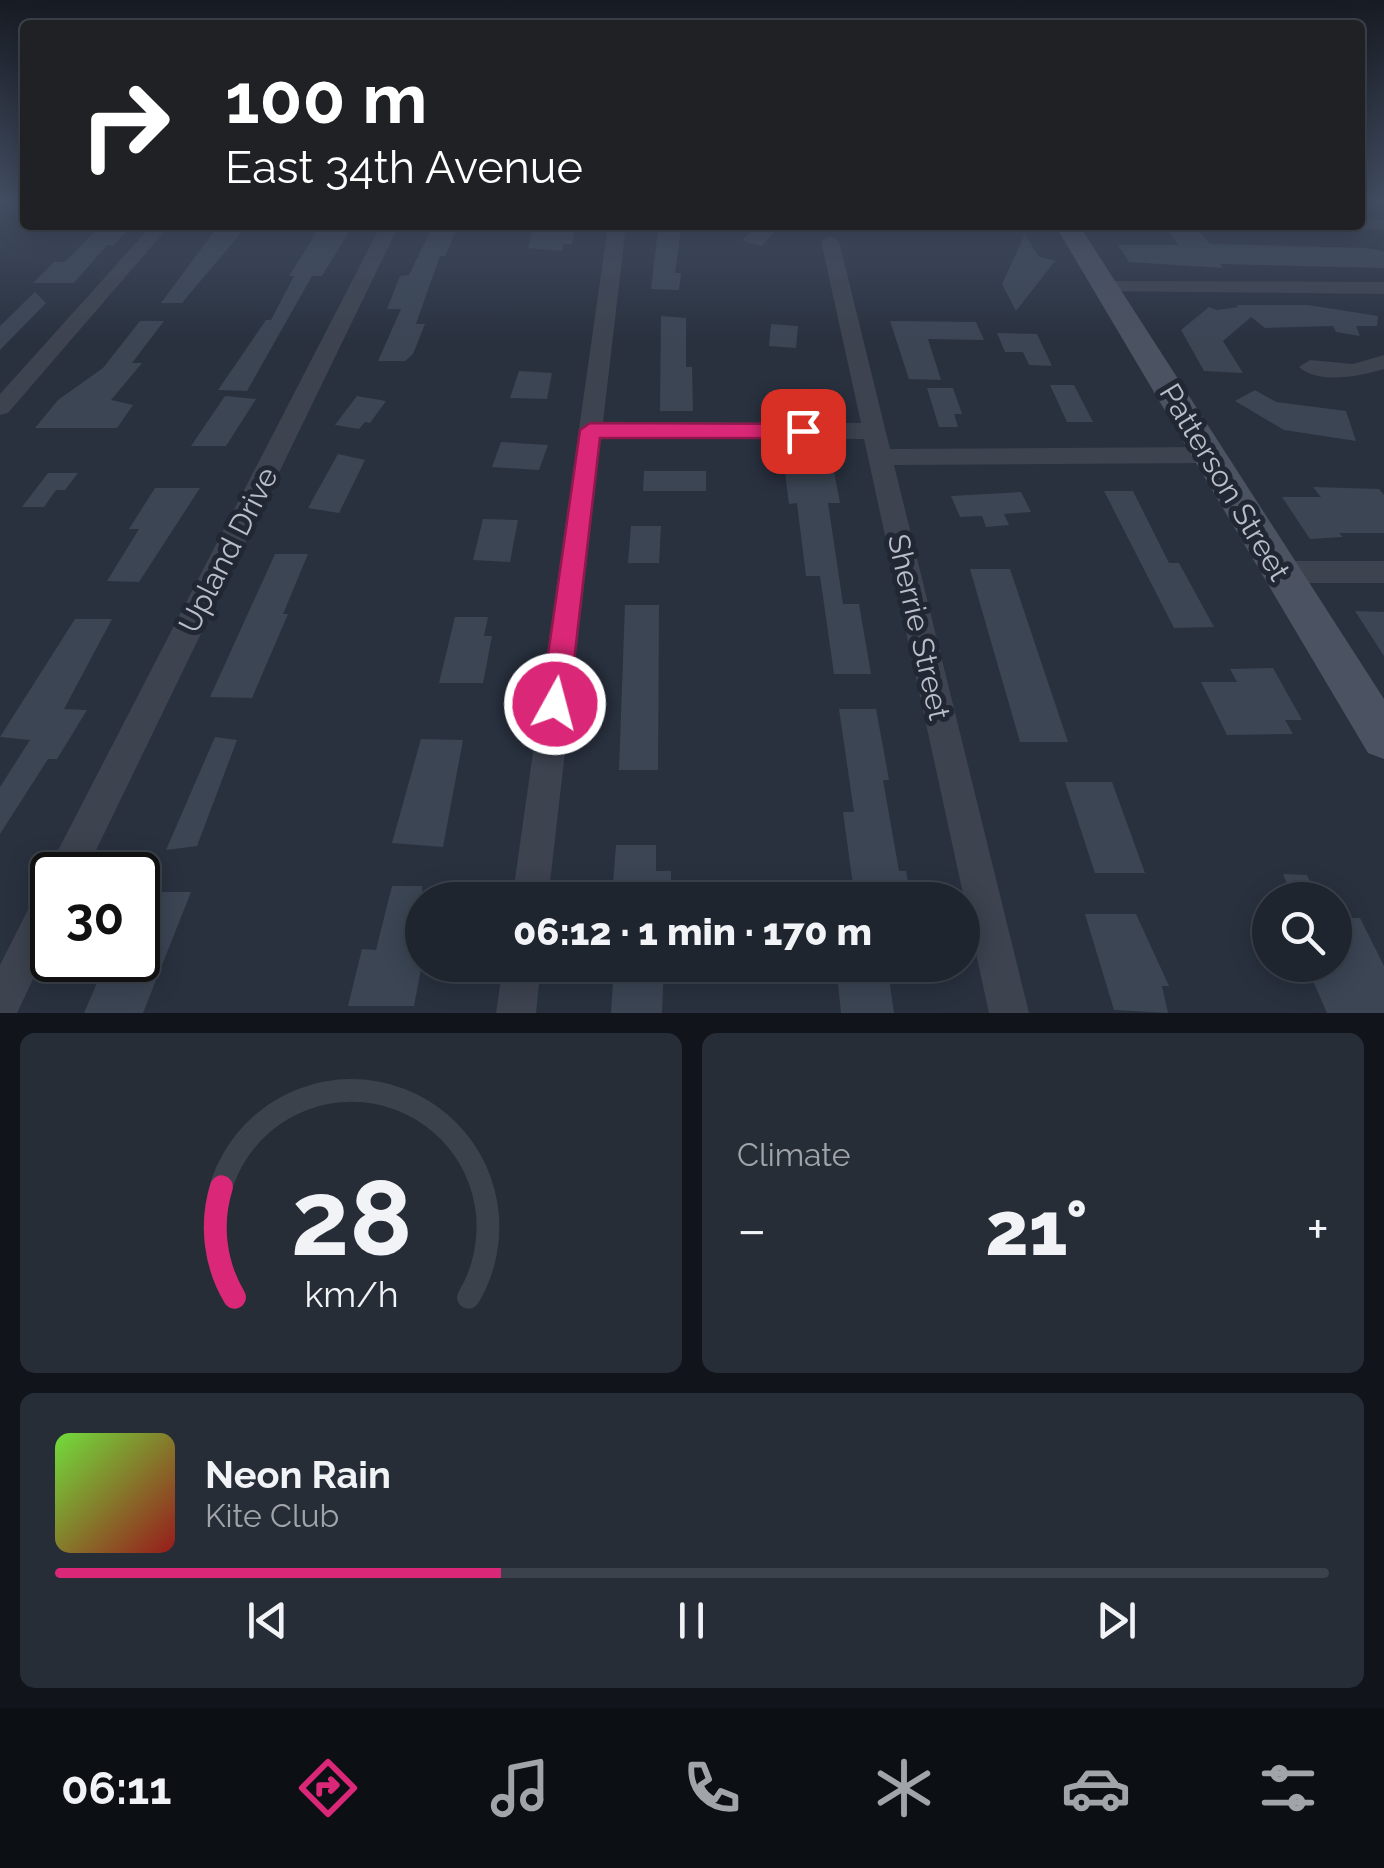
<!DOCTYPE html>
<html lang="en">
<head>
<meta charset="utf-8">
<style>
  :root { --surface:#1f252f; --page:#272d37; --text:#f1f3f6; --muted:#a1a5aa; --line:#3c424b; --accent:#db2777 }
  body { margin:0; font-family:Raleway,sans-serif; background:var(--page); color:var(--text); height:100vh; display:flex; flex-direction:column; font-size:38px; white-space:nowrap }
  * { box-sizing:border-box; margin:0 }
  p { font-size:32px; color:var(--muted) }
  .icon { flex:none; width:55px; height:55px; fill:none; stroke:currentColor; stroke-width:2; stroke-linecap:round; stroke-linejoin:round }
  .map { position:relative; height:1013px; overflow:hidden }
  .side { display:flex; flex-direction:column; gap:20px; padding:20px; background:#11141a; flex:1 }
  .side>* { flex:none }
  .hud { position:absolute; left:20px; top:20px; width:1345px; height:210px; border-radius:10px; box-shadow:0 5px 25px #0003,0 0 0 2px var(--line); background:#202124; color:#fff; overflow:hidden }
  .tools { position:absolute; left:1252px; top:882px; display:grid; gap:20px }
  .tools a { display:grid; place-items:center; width:100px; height:100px; border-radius:50%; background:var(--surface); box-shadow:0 5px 25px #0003,0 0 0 2px var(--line); font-size:50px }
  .speed { position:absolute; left:30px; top:852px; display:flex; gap:20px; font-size:50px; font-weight:700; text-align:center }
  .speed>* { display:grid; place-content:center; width:130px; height:130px; border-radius:50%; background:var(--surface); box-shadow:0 5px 25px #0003,0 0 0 2px var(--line); line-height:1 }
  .speed .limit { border:5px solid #111; border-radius:15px; background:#fff; color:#111 }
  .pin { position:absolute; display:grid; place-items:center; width:85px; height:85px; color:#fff; margin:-42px; border-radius:20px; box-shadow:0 5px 15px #0006 }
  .me { position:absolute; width:110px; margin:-55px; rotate:7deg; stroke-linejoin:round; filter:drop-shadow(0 0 8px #0008) }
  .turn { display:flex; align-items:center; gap:35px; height:210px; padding:0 40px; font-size:45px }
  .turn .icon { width:130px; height:130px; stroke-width:2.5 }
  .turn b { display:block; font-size:70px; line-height:85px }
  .big { font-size:75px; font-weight:800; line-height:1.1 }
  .side .widget { flex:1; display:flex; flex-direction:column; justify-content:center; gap:15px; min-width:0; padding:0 35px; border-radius:15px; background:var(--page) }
  .side .dial { align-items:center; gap:0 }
  .dial svg { height:260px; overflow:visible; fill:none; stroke:var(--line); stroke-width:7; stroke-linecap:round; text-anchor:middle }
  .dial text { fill:var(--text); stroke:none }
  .song { display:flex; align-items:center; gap:30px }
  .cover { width:120px; height:120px; border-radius:15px; background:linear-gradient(135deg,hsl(100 70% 55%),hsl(0 70% 35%)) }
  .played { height:10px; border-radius:5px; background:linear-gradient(90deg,var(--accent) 35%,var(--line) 35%) }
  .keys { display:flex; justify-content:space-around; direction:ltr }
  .heat { display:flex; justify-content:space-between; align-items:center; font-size:55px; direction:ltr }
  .side .tiles { flex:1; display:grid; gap:20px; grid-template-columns:1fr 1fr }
  .widget:last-child { grid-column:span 2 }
  .trip { position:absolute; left:405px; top:882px; width:575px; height:100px; border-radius:50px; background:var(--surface); box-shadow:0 5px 25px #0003,0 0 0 2px var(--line); font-weight:800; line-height:100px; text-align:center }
  .dock { display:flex; height:160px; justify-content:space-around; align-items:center; background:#0c0f13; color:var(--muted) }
  .dock .icon { width:70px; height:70px }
  .dock .active { color:var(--accent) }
  .dock b { font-size:45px; color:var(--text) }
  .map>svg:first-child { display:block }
</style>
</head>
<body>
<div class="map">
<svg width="1384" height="1013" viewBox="0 0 1384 1013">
  <rect width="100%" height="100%" fill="#29313f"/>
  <g fill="#3b4554">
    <polygon points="321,225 353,225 322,276 312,276 247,391 218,390 266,320 271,320 294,276 289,276"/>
    <polygon points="551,225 575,225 572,244 563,244 562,251 528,248 532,231 549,231"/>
    <polygon points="756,225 780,225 762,246 742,241"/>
    <polygon points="1163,225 1194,225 1210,244 1365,248 1384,251 1384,268 1220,264 1223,268 1129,262 1118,245 1179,245"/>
    <polygon points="218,226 246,227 182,303 161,303"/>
    <polygon points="98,228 130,228 114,245 107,245 74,283 33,283 54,262 65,262"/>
    <polygon points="432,228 457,229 445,256 440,256 416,324 425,324 413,354 405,361 378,361 401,309 387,309 400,276 409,275"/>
    <polygon points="658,229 681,230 675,273 681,273 679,290 651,289"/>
    <polygon points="1025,234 1038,256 1055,261 1016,311 1002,284"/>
    <polygon points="35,292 46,303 0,350 0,326"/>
    <polygon points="1236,305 1308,305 1378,316 1377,326 1356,326 1360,336 1336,332 1333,326 1265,328 1251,317 1223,341 1243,373 1204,371 1181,330 1209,307 1217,310 1239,307"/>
    <polygon points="661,316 686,318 686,367 692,367 693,411 660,411"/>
    <polygon points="140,321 164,321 132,363 142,363 111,400 133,405 117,428 35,428 58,400 103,368"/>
    <polygon points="890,321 976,322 984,340 928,339 941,380 909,379"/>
    <polygon points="771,324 798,326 796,348 769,346"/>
    <polygon points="997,333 1037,334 1052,366 1029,365 1023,352 1005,352"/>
    <polygon points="519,371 552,373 547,399 510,398"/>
    <polygon points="1050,385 1074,385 1093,422 1067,422"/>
    <polygon points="927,388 953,388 962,414 954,414 958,427 939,427"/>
    <polygon points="1255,390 1276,402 1346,411 1356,441 1284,430 1235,401"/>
    <polygon points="225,396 256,399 226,446 191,446"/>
    <polygon points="357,396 386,401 370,423 365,422 359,429 335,425"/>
    <polygon points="501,442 548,445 539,470 492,467"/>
    <polygon points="338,454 365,460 339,513 308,508"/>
    <polygon points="831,456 840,503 828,503 843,604 859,604 871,674 834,674 820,576 806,576 797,503 789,504 783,457"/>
    <polygon points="644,471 706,471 706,491 643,491"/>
    <polygon points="48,473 78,473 65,490 56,490 44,507 22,507"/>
    <polygon points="1313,487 1379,489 1384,495 1384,533 1339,533 1343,537 1310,539 1282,497 1321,497"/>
    <polygon points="155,488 200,488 139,582 107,581 139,529 129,529"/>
    <polygon points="1104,491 1133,491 1169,563 1179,563 1214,627 1174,628"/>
    <polygon points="1021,492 1031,512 1004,514 1009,525 986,527 982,516 960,517 951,496"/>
    <polygon points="483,519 518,520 510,562 473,560"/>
    <polygon points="631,526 661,526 659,563 628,563"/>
    <polygon points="275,554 308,554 283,614 288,614 252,698 210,697"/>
    <polygon points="970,569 1010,569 1068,742 1020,742"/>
    <polygon points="625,605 659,605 658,770 619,770"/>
    <polygon points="1355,611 1384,612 1384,656"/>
    <polygon points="455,617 488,617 484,636 492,636 483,683 439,683"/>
    <polygon points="75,619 112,619 64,709 87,710 57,759 48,759 0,834 0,787 30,740 0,737"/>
    <polygon points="1273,668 1302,720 1285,720 1293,734 1227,735 1201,682 1237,682 1230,669"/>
    <polygon points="839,709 876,709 889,780 883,780 899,871 906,871 911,900 855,900 843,812 854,812"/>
    <polygon points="215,737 237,740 197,846 166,850"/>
    <polygon points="421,739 463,740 443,847 392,843"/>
    <polygon points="1065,782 1112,782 1145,873 1095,873"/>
    <polygon points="616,845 656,845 656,871 671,871 671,900 612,896"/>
    <polygon points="1283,874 1307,875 1319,900 1294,900"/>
    <polygon points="392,886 422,886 422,964 414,1006 348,1006 362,949 376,950"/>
    <polygon points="138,892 191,892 143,1013 84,1013 107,960 138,960"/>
    <polygon points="1085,914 1136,914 1169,986 1162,986 1168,1013 1114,1010"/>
    <polygon points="1335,918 1360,918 1384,966 1384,1013 1327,1013 1306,965 1335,965"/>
    <polygon points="614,965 664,965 662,1013 611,1013"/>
    <polygon points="836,965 887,965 894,1013 841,1013"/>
  </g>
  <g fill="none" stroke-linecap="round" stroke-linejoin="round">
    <g fill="#3d434f" fill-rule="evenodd">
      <polygon points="1360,219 1384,220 1384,230 1354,228 1352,225 1360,225"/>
      <polygon points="152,225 170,225 8,413 0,415 0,394"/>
      <polygon points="381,225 399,225 84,875 52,875 52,939 17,1013 0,1013 0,965 39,888 51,883 47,875 52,862"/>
      <polygon points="608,225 626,225 603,422 861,423 821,241 830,236 839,241 890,449 1209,447 1221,455 1209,463 894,465 1029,1013 989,1013 864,439 601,438 548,900 512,900"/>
      <polygon points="1105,281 1384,282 1384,294 1098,291 1096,287"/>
      <path d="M1384,355v14c-24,7 -64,16 -85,-2l11,-7 43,4z"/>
      <polygon points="1279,561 1384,561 1384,583 1279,583 1270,580 1266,572 1270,564"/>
      <polygon points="503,965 541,965 536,1013 496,1013"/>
    </g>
    <polygon fill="#4b5261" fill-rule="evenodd" points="1055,225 1079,225 1384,699 1384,759 1368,753"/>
  </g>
  <linearGradient id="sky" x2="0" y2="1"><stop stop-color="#171b23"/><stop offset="0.59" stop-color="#434e63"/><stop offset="1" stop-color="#434e63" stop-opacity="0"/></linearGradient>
  <rect width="1384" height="342" fill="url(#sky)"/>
  <polygon fill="#db2777" stroke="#8e194d" stroke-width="2.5" points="590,423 803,424 814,431 803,438 600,438 569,704 565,713 555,717 545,713 541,704 580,430"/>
  <g text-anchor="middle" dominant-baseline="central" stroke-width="10" stroke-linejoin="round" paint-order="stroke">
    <g font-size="30" fill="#b9bec9" stroke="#212834">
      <text transform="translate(1225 482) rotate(59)">Patterson Street</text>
      <text transform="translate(228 550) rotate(-63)">Upland Drive</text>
      <text transform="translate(919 627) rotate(77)">Sherrie Street</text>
    </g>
  </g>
</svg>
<div class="tools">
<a><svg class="icon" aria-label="search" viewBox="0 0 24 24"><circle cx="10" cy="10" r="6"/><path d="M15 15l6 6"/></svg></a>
</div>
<div class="speed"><div class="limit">30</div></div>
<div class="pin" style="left:803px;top:431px;background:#d93025"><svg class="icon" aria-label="arrive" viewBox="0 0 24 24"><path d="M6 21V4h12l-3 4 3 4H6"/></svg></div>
<svg class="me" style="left:555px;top:704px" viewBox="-20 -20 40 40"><circle r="17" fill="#db2777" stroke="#fff" stroke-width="3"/><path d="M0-11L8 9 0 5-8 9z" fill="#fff"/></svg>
<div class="trip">06:12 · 1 min · 170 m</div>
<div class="hud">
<div class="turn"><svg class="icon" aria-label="right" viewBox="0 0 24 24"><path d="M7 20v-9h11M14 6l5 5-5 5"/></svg><div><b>100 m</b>East 34th Avenue</div></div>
</div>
</div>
<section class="side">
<div class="tiles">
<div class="widget dial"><svg viewBox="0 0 100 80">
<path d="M14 69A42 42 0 1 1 86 69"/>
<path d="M14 69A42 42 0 0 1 10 35" stroke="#db2777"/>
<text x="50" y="56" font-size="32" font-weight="700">28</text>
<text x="50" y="72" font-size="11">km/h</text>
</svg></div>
<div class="widget"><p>Climate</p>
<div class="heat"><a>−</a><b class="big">21°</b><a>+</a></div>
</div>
<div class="widget">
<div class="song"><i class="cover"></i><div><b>Neon Rain</b><p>Kite Club</p></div></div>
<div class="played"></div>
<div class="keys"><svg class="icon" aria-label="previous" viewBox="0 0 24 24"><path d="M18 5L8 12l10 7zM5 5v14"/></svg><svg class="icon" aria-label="pause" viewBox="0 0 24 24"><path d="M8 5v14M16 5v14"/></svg><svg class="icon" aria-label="next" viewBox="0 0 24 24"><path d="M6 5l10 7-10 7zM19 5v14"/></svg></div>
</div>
</div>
</section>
<nav class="dock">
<b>06:11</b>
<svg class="icon active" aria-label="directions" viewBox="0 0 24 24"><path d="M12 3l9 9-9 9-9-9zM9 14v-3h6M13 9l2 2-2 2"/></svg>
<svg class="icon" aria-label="music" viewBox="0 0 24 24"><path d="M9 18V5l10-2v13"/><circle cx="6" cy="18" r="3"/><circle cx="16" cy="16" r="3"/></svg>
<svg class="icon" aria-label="phone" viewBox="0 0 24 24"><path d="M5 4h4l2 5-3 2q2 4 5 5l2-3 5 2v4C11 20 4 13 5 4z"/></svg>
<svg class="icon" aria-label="climate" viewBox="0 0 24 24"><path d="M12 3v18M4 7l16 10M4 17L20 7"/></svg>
<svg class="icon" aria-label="car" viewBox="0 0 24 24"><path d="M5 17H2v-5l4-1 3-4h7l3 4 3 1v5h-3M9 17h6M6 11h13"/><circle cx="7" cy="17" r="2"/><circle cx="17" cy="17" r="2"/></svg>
<svg class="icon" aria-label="filters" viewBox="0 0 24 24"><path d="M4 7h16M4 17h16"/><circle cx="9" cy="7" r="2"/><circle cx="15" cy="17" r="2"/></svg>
</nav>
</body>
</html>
